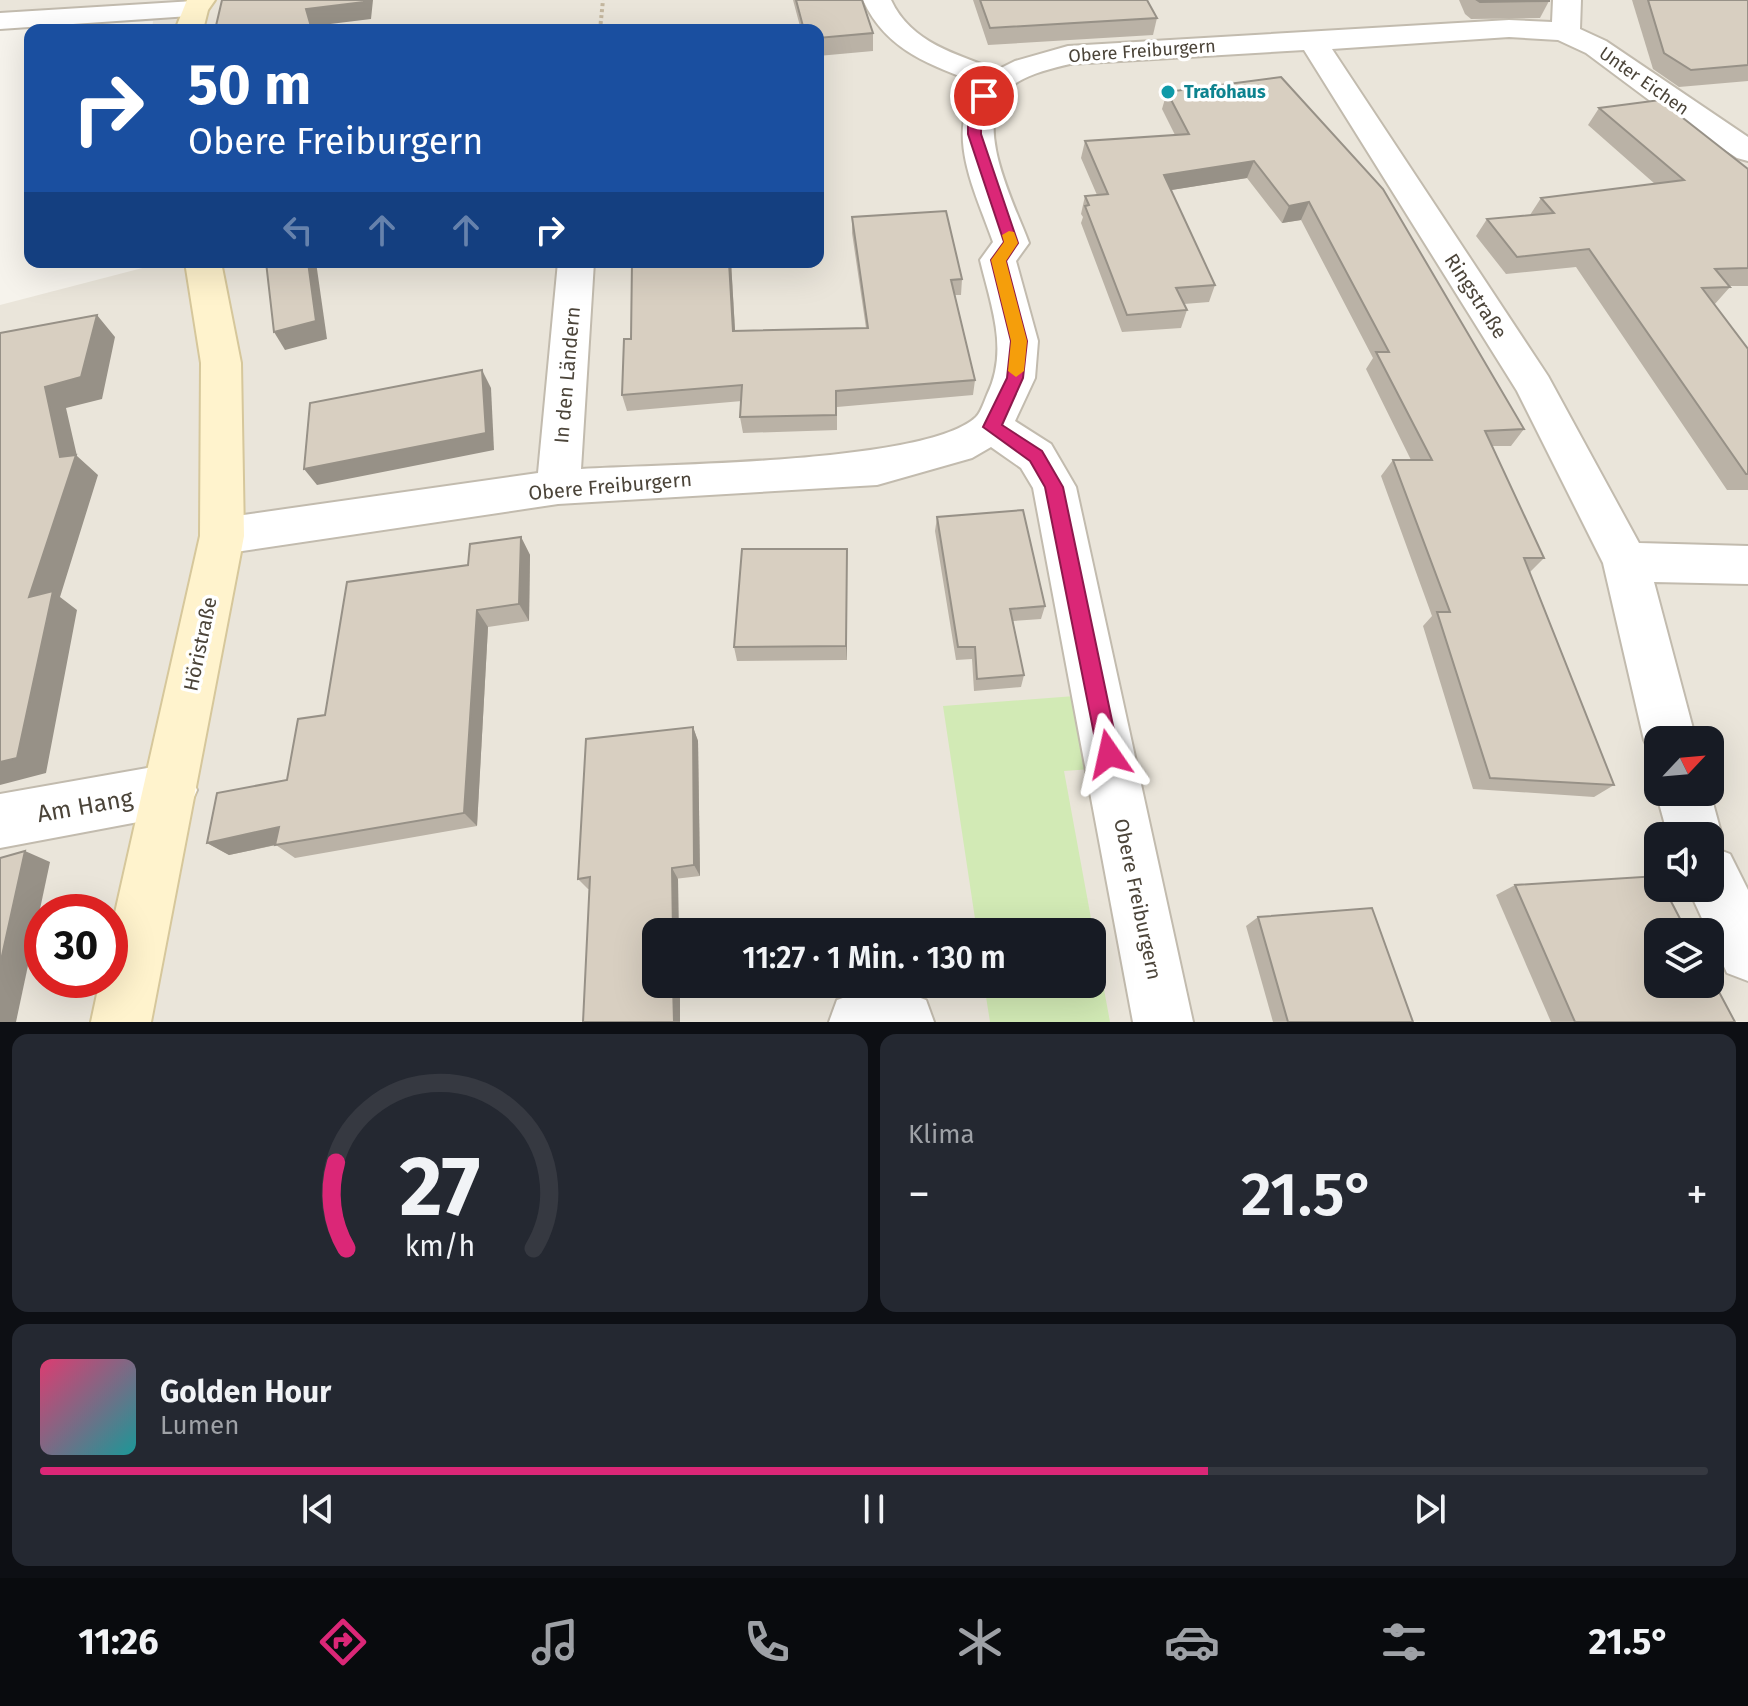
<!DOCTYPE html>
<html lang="de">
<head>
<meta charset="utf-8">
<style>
  :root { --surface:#171b24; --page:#242831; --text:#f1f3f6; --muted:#9ea1a6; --line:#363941; --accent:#db2777 }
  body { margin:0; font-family:"Fira Sans",sans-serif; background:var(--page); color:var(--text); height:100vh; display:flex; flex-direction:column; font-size:30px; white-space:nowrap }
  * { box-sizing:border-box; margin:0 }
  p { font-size:26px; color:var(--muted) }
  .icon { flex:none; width:44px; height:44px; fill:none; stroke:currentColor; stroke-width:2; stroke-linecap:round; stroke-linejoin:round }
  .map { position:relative; height:1022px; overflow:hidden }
  .sheet { display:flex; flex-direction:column; gap:12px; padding:12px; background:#0d0f14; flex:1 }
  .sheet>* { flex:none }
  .guide { position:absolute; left:24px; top:24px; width:800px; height:244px; border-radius:16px; box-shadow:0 8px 32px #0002; background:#1a4fa0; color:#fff; overflow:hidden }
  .needle { width:52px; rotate:64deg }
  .tools { position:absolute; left:1644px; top:726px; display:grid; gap:16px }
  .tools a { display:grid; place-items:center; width:80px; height:80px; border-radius:16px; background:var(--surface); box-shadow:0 8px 32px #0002; font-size:40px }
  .speed { position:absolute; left:24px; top:894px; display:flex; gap:16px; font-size:40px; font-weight:700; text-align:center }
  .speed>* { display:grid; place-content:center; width:104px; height:104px; border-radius:50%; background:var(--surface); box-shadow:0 8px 32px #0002; line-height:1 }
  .speed .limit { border:12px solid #d22; background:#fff; color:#111 }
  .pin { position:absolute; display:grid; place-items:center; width:68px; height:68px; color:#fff; margin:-34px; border:4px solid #fff; border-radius:50%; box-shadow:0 2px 8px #0007 }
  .me { position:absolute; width:88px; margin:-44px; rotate:349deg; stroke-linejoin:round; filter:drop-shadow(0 0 6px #0008) }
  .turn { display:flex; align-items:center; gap:28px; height:168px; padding:0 32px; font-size:36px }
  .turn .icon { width:104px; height:104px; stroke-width:2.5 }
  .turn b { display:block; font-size:56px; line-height:68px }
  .lanes { display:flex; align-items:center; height:76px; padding:0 32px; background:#0003; justify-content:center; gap:40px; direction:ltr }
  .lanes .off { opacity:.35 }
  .big { font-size:60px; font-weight:600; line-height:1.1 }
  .sheet .widget { flex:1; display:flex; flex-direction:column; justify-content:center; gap:12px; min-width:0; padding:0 28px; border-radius:16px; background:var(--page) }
  .sheet .dial { align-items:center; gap:0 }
  .dial svg { height:208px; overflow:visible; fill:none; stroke:var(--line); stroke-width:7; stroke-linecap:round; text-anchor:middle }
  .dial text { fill:var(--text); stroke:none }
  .song { display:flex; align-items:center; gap:24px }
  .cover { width:96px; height:96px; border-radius:12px; background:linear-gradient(135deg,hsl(340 70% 55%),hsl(180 70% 35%)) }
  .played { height:8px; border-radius:4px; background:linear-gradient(90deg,var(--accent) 70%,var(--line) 70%) }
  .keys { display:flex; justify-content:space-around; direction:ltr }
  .heat { display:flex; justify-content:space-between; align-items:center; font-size:44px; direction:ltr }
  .sheet .tiles { flex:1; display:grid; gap:12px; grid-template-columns:1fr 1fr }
  .widget:last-child { grid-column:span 2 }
  .trip { position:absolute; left:642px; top:918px; width:464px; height:80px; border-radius:16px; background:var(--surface); box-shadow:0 8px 32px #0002; font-weight:600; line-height:80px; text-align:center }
  .tab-bar { display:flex; height:128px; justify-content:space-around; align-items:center; background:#090b0e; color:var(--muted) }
  .tab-bar .icon { width:56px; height:56px }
  .tab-bar .selected { color:var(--accent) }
  .tab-bar b { font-size:36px; color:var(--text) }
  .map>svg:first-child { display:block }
</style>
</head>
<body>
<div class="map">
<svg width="1748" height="1022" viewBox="0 0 1748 1022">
  <rect width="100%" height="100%" fill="#f6f3ec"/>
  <path fill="#eae5da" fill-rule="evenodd" d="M0,0h1748v1022h-1748v-717l154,-40v-3h664v-232h-666l1,-9 -153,8zM1658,740h52v52h-52zM1658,836h52v52h-52zM42,912h68v68h-68zM656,932h436v52h-436zM1658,932h52v52h-52z"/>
  <polygon fill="#d2eab5" points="1075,696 1091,769 1064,771 1110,1022 990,1022 984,984 1092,984 1092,932 977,932 943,706"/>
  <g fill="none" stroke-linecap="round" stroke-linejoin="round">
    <g stroke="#c2bbae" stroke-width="4">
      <g id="street">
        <path d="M863,0h28c20,43 65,54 106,70l18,-9 53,-15 441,-26 43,2 1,-22h28l-1,29 26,12 142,96v24l-11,-3 -84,-55 -67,-50 -28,-13 -49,-3 -177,12 216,327 91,167 109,3v38l-94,-2 42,158h-38v20l-6,-3 -8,-17 -41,-177 -86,-172 -213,-341 -234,14c-21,5 -47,11 -63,26 -35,34 8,115 22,153l-13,18 22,80 -3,37 -20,43 36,23 25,43 117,535h-60l-100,-534 -12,-20 -30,-21 -19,11 -95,27 -319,19 -336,50 -16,-5 -6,-13 6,-13 16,-5 316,-45 20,-211h36l-13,207c77,-5 345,-5 395,-52 5,-5 8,-15 11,-22 22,-45 4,-89 -7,-135l13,-18c-17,-49 -51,-112 -13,-158 -49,-19 -94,-33 -117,-84z"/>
        <polygon points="194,1 204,3 208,9 204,15 0,29 0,13"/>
        <polygon points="170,764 189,772 197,790 189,808 170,816 0,848 0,794"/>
        <polygon points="1658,788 1658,792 1710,792 1722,836 1717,849 1730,854 1748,890 1748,981 1727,973 1688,888 1710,888 1710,836 1668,836 1656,792"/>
        <polygon points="883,984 926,1000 934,1022 829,1022 837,1000"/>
      </g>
    </g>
    <g stroke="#d6c79b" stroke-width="4">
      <g id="secondary">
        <polygon points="187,0 215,0 208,10 203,30 175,30"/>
        <polygon points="185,262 221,262 241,363 244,536 151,1022 91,1022 100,980 110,980 110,935 200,536 201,363"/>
      </g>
    </g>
    <polyline stroke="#c4b79f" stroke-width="4" stroke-dasharray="3 3" stroke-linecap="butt" points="600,30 603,0"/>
    <use href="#street" fill="#fff" fill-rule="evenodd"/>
    <use href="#secondary" fill="#fff3cd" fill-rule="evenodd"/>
  </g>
  <g fill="#bab2a6">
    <polygon points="793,0 862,0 873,33 873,51 818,56 818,30 801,30"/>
    <polygon points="973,0 1147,0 1157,18 1153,35 988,45"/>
    <polygon points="1459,0 1549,0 1549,1 1540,18 1471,19 1465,14"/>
    <polygon points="1632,0 1748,0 1748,81 1679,87 1653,69"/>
    <polygon points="1281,77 1524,429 1511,446 1492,446 1544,558 1530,572 1614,785 1594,797 1473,789 1423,626 1432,616 1381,476 1393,460 1411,460 1366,369 1373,358 1301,220 1282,223 1247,178 1171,190 1215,285 1209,302 1184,304 1187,310 1181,328 1122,332 1081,223 1083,217 1081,214 1085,196 1097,195 1081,158 1085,141 1175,135 1162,109 1167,92"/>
    <polygon points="1599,108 1748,169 1748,286 1729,286 1730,287 1714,305 1748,349 1748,490 1727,490 1576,267 1506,274 1476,236 1487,219 1530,215 1541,198 1655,184 1588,125"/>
    <polygon points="852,217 962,279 961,295 955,295 975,380 973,395 837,407 837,430 743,433 740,417 742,401 627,411 622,395 631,339 632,262 731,262 735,331 866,328 852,233"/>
    <polygon points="937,517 1045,606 1041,619 1013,621 1024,675 1021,687 974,691 972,659 956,660 935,531"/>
    <polygon points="521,537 530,555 529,621 488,627 477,826 295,858 276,845 229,855 207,843 287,780 325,715 468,565"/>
    <polygon points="847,549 847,660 737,661 734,647"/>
    <polygon points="693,727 698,741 700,876 588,889 578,879"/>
    <polygon points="1515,885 1735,1022 1551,1022 1496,895"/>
    <polygon points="1258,917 1413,1022 1273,1022 1246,926"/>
  </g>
  <g fill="#979187">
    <polygon points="364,0 373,0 371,19 314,26 315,30 312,30 306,9"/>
    <polygon points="1254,161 1247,178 1159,192 1164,175"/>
    <polygon points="1309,202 1301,220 1282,223 1289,206"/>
    <polygon points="308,262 316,262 327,339 285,350 274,332"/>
    <polygon points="729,262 731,262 736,347 733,331"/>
    <polygon points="97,315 115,337 102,399 66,408 77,456 98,475 60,597 77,610 46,773 0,785 0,762 29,597 60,457 45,387"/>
    <polygon points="482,370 491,388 494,450 317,485 304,469"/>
    <polygon points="521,537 530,555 529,621 519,604"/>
    <polygon points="847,549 847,660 846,646"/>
    <polygon points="477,610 488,627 477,826 464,813"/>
    <polygon points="693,727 698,741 700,876 694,865"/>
    <polygon points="279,827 298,840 229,855 207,843"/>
    <polygon points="25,851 50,862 16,1022 0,1022 0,965"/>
    <polygon points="672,868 678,879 679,932 673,932"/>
    <polygon points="673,984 680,984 680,1022 674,1022"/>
  </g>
  <g fill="#d8cfc1" stroke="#979187" stroke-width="2">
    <polygon points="222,0 364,0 364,2 306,9 312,30 215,30"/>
    <polygon points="796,0 862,0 873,33 818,38 818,30 804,30"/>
    <polygon points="980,0 1147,0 1157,18 990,28"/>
    <polygon points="1477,0 1549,0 1549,1 1480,2"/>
    <polygon points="1648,0 1748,0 1748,65 1691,70 1664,53"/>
    <polygon points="1281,77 1383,189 1524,429 1485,431 1544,558 1524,558 1614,785 1490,778 1437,612 1450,612 1393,460 1432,460 1376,352 1389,352 1309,202 1289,206 1254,161 1164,175 1215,285 1176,288 1187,310 1127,315 1085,206 1089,205 1085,196 1108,194 1085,141 1189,134 1167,92"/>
    <polygon points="1660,100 1748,169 1748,268 1715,269 1730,287 1702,288 1748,349 1748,474 1746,474 1589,249 1517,257 1487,219 1554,213 1541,198 1684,180 1599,108"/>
    <polygon points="946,211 962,279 951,280 975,380 836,391 836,415 740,417 742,385 622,395 624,339 631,339 632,262 729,262 733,331 868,328 852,217"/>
    <polygon points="266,262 308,262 316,321 274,332"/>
    <polygon points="97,315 81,377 45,387 60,457 76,455 29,597 53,591 17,758 0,762 0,333"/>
    <polygon points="482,370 486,433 304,469 310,403"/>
    <polygon points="1023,510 1045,606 1010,609 1024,675 977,679 975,647 958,647 937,517"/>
    <polygon points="521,537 519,604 477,610 464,813 275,845 279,827 207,843 217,793 287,780 298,719 325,715 347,582 468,565 470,544"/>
    <polygon points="742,549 847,549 846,646 734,647"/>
    <polygon points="693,727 694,865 672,868 673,932 656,932 656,984 673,984 674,1022 583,1022 590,877 578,879 586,739"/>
    <polygon points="25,851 0,965 0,858"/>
    <polygon points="1658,876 1658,888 1664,888 1687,932 1658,932 1658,984 1710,984 1710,975 1735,1022 1575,1022 1515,885"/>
    <polygon points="1372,908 1413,1022 1288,1022 1258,917"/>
  </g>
  <polygon fill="#db2777" stroke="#8e194d" stroke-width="2" points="979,93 990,96 981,114 981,134 1018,243 1006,261 1027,341 1023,378 1002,425 1042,451 1063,487 1119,754 1116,762 1109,765 1101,762 1098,754 1045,487 1030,461 983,427 1007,378 1011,341 991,260 1004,242 968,134 968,114"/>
  <polygon fill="#f59e0b" points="1009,231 1014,232 1018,243 1006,261 1027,341 1024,371 1016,377 1008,371 1011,341 991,260 1004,242 1002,235"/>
  <circle fill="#0f9aa8" stroke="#fff" stroke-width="3" cx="1168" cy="92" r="8"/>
  <g text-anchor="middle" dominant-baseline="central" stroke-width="7" stroke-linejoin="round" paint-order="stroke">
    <g font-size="18" fill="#4b4439" stroke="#fff">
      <text transform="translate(1142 51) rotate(-4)">Obere Freiburgern</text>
      <text transform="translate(1644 81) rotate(35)">Unter Eichen</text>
    </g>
    <g font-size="18" font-weight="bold" fill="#0d838f" stroke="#fff" text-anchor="start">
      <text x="1184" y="92">Trafohaus</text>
    </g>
    <g font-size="20" fill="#4b4439" stroke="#fff">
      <text transform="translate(1476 296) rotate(57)">Ringstraße</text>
      <text transform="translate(567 375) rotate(-85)">In den Ländern</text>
      <text transform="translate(610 486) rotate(-5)">Obere Freiburgern</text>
      <text transform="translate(200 644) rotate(-78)">Höristraße</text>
      <text transform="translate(1138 899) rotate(78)">Obere Freiburgern</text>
    </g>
    <g font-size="24" fill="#4b4439" stroke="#fff">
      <text transform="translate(85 806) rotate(-10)">Am Hang</text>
    </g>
  </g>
</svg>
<div class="tools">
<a><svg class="needle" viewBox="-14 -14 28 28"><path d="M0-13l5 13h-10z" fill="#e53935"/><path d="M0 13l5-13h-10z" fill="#9ea1a6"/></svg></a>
<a><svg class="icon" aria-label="sound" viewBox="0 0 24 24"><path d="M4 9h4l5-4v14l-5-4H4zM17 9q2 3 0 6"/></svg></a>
<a><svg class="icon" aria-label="layers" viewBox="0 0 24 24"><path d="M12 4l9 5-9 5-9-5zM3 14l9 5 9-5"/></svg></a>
</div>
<div class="speed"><div class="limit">30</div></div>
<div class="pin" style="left:984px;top:96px;background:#d93025"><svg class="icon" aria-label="arrive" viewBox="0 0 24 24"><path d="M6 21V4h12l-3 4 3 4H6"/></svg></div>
<svg class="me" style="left:1109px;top:754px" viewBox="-20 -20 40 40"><path d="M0-17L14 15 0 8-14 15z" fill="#db2777" stroke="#fff" stroke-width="4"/></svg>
<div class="trip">11:27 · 1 Min. · 130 m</div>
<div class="guide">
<div class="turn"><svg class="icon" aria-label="right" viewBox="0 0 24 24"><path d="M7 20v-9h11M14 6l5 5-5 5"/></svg><div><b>50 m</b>Obere Freiburgern</div></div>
<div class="lanes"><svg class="icon off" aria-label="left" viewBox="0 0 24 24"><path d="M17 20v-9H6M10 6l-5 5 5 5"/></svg><svg class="icon off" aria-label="ahead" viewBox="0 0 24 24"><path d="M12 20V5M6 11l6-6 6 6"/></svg><svg class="icon off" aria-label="ahead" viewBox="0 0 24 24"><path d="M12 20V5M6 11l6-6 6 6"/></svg><svg class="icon" aria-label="right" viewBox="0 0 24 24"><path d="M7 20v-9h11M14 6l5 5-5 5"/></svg></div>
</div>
</div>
<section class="sheet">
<div class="tiles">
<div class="widget dial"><svg viewBox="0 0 100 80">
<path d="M14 69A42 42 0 1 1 86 69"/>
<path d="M14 69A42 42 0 0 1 10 36" stroke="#db2777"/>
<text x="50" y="56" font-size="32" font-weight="700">27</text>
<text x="50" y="72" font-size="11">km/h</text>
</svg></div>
<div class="widget"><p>Klima</p>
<div class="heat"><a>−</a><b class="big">21.5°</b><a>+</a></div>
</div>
<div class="widget">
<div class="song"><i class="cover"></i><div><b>Golden Hour</b><p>Lumen</p></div></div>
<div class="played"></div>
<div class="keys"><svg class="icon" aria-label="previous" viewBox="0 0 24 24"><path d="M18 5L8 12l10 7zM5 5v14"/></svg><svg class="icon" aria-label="pause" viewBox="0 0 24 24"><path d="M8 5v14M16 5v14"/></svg><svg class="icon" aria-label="next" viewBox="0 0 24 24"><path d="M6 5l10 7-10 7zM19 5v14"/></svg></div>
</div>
</div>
</section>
<nav class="tab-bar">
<b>11:26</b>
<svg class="icon selected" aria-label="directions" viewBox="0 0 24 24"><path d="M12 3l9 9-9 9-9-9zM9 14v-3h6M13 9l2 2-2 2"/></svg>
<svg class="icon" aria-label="music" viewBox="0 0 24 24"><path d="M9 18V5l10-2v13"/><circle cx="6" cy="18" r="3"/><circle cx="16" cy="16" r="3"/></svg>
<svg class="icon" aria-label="phone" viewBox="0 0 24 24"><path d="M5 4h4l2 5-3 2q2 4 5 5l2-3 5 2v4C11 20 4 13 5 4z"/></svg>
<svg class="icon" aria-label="climate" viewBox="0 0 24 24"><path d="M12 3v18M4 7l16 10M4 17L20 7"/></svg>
<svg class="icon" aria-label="car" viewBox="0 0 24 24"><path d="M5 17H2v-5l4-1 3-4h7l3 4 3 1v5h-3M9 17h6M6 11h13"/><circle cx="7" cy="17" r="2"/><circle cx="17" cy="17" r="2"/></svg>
<svg class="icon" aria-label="filters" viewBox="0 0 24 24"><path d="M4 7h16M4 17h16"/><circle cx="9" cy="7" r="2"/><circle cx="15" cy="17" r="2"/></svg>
<b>21.5°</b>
</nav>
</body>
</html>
